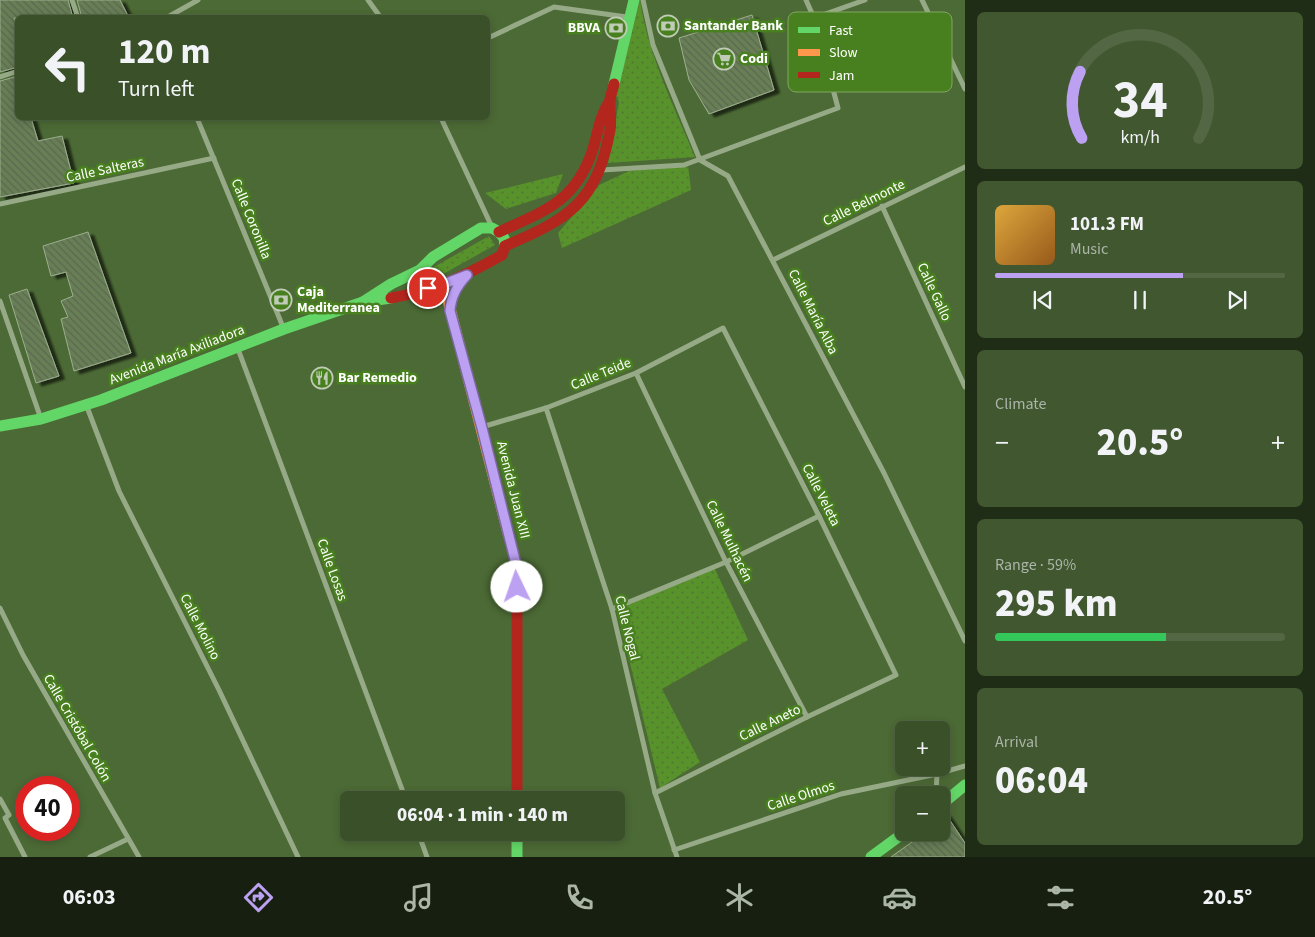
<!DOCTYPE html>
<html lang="en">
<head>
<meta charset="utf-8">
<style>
  :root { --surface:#395028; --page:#405730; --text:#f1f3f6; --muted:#abb5a8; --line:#536745; --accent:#bca0f2 }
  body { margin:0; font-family:"Source Sans 3",sans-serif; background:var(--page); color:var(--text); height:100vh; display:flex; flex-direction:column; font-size:19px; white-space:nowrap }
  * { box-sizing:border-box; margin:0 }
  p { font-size:16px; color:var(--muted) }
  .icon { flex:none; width:28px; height:28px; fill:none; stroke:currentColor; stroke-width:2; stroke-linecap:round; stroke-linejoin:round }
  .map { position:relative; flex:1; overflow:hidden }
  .sheet { display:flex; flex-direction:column; gap:12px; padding:12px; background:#1f2c16; width:350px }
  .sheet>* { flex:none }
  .guide { position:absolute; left:15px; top:15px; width:475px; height:105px; border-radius:8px; box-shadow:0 2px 8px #0003,0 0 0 1px var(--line); background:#395028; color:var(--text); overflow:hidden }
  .tools { position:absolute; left:895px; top:721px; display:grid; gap:10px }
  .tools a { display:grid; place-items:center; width:55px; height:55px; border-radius:8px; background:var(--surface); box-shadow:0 2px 8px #0003,0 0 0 1px var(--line); font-size:25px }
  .speed { position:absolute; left:15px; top:776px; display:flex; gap:10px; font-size:25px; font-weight:700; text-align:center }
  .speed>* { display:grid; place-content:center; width:65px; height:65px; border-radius:50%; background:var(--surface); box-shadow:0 2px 8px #0003,0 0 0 1px var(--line); line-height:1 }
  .speed .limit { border:8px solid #d22; background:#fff; color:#111 }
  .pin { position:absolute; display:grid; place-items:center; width:42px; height:42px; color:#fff; margin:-21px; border:2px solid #fff; border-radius:50%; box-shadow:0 1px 5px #0007 }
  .me { position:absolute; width:55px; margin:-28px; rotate:357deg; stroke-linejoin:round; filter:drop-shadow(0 0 4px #0008) }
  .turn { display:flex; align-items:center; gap:18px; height:105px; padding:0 20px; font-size:22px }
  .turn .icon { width:65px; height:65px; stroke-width:2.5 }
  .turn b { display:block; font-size:35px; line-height:42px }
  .big { font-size:38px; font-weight:800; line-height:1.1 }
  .sheet .card { flex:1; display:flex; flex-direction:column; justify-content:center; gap:8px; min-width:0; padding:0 18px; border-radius:8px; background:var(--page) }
  .sheet .dial { align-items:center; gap:0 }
  .dial svg { height:130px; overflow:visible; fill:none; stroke:var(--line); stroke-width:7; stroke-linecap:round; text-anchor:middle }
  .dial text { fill:var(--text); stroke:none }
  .song { display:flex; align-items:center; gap:15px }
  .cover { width:60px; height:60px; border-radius:8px; background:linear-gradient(135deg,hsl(40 70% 55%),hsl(30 70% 35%)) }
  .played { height:5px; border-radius:2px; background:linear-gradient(90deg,var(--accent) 65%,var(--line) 65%) }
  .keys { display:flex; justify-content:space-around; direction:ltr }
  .heat { display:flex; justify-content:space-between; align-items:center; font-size:28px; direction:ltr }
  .charge { height:8px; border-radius:4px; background:linear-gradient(90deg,#34c759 59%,var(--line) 0) }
  .trip { position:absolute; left:340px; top:791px; width:285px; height:50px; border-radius:8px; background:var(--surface); box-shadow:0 2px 8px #0003,0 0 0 1px var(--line); font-weight:800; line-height:50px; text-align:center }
  .tab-bar { display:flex; height:80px; justify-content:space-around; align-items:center; background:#172010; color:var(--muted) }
  .tab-bar .icon { width:35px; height:35px }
  .tab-bar .current { color:var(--accent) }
  .tab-bar b { font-size:22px; color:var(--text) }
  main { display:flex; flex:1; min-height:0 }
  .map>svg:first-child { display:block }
</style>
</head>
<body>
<main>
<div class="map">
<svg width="965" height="857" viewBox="0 0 965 857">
  <defs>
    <pattern id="park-dots" width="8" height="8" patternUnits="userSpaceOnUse" patternTransform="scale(1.25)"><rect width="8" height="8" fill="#58922b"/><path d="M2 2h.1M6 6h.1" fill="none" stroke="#537638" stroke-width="1.8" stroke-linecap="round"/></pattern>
    <pattern id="building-back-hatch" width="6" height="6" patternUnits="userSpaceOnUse" patternTransform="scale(1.25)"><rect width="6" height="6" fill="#687f56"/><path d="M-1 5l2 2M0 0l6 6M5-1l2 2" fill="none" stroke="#5a6651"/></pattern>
    <filter id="shadow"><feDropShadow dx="5.5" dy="3" stdDeviation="1" flood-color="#0009"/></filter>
  </defs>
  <rect width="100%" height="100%" fill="#4c6a35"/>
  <g fill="url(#park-dots)">
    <path d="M640,0c8,55 34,106 55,157l-87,6 11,-61 -3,-6z"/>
    <polygon points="688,166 691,190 562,248 558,233 599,185 629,171"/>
    <polygon points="563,174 556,193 506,209 485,193"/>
    <polygon points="489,236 495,245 436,278 432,268"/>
    <polygon points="713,565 748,640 662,689 700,762 660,788 617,609"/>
  </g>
  <g fill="url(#building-back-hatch)" stroke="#9caf8e" filter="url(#shadow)">
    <polygon points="0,0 68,0 73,18 14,18 18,31 18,67 0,72"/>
    <polygon points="77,0 120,0 129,18 82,18"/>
    <polygon points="752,15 774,90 709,114 689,80 679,38"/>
    <polygon points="18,76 18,118 31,118 38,141 62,136 74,183 0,197 0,81"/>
    <polygon points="88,232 131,353 74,371 61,319 68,317 61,301 73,296 66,272 51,276 43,246"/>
    <polygon points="27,289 59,376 36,383 9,295"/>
    <polygon points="945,813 965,843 965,857 891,857 926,832 941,832 941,814"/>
  </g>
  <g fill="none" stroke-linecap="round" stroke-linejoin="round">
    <g stroke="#97aa87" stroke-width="5">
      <polyline points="72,0 78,18"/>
      <polyline points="368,0 381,18"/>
      <polyline points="643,0 653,45 700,160 728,176 884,473 965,641"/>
      <polyline points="922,0 965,89"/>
      <polyline points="166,18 198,0"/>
      <polyline points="814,18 865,0"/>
      <polyline points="488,38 554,7 627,17"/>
      <polyline points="0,77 18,71"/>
      <polyline points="197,118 283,327"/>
      <polyline points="441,118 491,225"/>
      <polyline points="602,170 684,165 838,108 814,18 806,0"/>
      <polyline points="0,204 214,158"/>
      <polyline points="882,206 965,387"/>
      <polyline points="773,260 965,167"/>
      <polyline points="0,301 40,416"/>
      <polyline points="238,349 406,800"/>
      <polyline points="636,373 726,562 807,717"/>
      <polyline points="87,407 119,491 219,690 298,857"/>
      <polyline points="546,408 612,609 655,793 677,857"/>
      <polyline points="482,427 546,408 636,373 723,328 819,516 896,675 807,717 655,793"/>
      <polyline points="0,608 23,655 139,857"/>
      <polyline points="612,609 726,562 819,516"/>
      <polyline points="936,795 937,774"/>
      <polyline points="0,799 9,815 5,818 25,857"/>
      <polyline points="418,832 427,857"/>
      <polyline points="674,850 841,794 937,774 965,766"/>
      <polyline points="90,857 128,839"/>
    </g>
    <g stroke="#63d668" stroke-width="11">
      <polyline points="614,84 634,0"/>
      <polyline points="363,302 391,284 420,270 433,257 481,228 492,228 499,232 504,238 505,246"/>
      <polyline points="0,426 41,419 101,400 284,329 363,302 391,298"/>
      <polyline points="941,805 965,785"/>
      <polyline points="517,832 517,857"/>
      <polyline points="871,857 905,832"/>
    </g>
    <polyline stroke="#ff974d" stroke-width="11" points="444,285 509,537"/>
    <g stroke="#b3261e" stroke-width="11">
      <path d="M499,232c45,-21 75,-29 93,-80 6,-18 7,-36 18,-51"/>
      <path d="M505,246c63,-27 92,-43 105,-116 2,-10 -1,-21 0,-31 1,-5 3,-10 4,-15"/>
      <path d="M391,298c42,-7 74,-22 111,-43l3,-9"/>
      <polyline points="509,537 517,568 517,800"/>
    </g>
  </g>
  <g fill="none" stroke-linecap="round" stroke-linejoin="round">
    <g stroke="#7a689d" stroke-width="12">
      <path id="route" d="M428,288l16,-4 23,-9c-10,11 -16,21 -17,36l32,117 35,140v19"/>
    </g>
    <use href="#route" stroke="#bca0f2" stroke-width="9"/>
  </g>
  <defs>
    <g id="bank-ring" transform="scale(1.125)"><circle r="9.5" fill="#49801f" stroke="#c0cbb8" stroke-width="1.5"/><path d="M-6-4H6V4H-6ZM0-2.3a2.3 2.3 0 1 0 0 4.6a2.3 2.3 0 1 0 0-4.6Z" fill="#c0cbb8"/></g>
    <g id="supermarket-ring" transform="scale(1.125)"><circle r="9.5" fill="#49801f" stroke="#c0cbb8" stroke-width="1.5"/><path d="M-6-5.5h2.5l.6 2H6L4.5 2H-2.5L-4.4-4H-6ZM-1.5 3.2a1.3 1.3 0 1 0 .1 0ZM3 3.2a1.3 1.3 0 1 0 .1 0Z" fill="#c0cbb8"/></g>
    <g id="restaurant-ring" transform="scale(1.125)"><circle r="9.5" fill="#49801f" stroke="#c0cbb8" stroke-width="1.5"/><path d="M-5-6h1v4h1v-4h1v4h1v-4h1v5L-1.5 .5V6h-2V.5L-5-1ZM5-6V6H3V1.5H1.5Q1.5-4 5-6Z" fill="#c0cbb8"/></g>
  </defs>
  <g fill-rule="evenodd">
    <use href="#bank-ring" x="668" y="26"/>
    <use href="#bank-ring" x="616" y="28"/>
    <use href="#supermarket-ring" x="724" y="59"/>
    <use href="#bank-ring" x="281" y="300"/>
    <use href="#restaurant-ring" x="322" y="378"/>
  </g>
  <g text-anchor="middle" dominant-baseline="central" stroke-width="5" stroke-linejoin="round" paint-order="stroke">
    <g font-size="14" font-weight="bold" fill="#fff" stroke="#49801f" text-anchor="start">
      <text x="684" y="26">Santander Bank</text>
      <text x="600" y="28" text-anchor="end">BBVA</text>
      <text x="740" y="59">Codi</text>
      <text x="297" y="292">Caja<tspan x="297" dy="16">Mediterranea</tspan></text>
      <text x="338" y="378">Bar Remedio</text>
    </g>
    <g font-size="14" fill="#fff" stroke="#49801f">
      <text transform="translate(105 170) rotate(-12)">Calle Salteras</text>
      <text transform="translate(864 203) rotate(-26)">Calle Belmonte</text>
      <text transform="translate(251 219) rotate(68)">Calle Coronilla</text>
      <text transform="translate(934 292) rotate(65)">Calle Gallo</text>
      <text transform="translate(813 312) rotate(63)">Calle María Alba</text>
      <text transform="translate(177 355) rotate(-21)">Avenida María Axiliadora</text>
      <text transform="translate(601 374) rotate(-22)">Calle Teide</text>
      <text transform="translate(513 490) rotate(76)">Avenida Juan XIII</text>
      <text transform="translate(821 495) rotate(63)">Calle Veleta</text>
      <text transform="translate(729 541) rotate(64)">Calle Mulhacén</text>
      <text transform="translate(332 570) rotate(70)">Calle Losas</text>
      <text transform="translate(200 627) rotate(63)">Calle Molino</text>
      <text transform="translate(627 628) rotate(76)">Calle Nogal</text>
      <text transform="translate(770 723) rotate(-26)">Calle Aneto</text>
      <text transform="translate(77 728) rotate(60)">Calle Cristóbal Colón</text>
      <text transform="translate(801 796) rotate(-18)">Calle Olmos</text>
    </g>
  </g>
  <rect x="788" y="12" width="164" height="80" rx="8" fill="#49801f" stroke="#80a662" stroke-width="1"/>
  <rect x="798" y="27" width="22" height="6" fill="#63d668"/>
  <rect x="798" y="49" width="22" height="7" fill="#ff974d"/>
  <rect x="798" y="72" width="22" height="6" fill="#b3261e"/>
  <g font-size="14" fill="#fff">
    <text x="829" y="35">Fast</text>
    <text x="829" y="57">Slow</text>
    <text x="829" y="80">Jam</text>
  </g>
</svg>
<div class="tools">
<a>+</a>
<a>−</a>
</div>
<div class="speed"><div class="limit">40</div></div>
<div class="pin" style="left:428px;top:288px;background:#d93025"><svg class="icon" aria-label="arrive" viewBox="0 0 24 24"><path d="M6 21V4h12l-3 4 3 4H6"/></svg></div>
<svg class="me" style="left:517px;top:587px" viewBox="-20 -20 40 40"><circle r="19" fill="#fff"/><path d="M0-13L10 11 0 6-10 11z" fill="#bca0f2"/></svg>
<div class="trip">06:04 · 1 min · 140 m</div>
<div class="guide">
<div class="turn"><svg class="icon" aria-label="left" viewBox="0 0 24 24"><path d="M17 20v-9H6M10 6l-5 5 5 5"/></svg><div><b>120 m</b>Turn left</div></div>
</div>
</div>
<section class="sheet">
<div class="card dial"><svg viewBox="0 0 100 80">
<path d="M14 69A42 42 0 1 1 86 69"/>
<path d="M14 69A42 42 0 0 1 13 28" stroke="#bca0f2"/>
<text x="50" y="56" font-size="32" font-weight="700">34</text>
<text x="50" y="72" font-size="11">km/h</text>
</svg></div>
<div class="card">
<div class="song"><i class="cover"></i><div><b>101.3 FM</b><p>Music</p></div></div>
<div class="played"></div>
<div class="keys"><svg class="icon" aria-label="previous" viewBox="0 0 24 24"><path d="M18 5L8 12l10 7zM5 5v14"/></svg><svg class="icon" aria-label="pause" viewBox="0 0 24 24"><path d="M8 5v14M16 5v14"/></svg><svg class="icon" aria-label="next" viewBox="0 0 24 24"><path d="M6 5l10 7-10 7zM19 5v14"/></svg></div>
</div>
<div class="card"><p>Climate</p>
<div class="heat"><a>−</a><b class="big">20.5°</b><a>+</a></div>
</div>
<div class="card"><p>Range · 59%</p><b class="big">295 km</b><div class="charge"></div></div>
<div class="card"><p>Arrival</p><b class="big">06:04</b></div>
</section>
</main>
<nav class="tab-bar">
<b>06:03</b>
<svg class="icon current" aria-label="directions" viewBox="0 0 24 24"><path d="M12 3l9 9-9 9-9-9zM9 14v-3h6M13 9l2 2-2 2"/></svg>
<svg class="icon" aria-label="music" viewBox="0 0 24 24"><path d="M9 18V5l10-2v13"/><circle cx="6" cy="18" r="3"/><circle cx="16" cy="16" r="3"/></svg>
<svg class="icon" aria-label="phone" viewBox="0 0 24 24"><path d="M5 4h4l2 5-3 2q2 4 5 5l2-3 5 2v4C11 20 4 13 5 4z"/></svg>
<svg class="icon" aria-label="climate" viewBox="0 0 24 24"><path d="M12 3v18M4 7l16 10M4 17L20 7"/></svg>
<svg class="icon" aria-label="car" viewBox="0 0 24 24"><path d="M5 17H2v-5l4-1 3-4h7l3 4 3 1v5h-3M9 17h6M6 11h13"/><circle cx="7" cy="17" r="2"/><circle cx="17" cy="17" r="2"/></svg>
<svg class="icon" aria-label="filters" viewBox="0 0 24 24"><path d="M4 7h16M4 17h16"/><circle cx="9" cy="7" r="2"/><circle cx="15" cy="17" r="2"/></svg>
<b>20.5°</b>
</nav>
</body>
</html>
